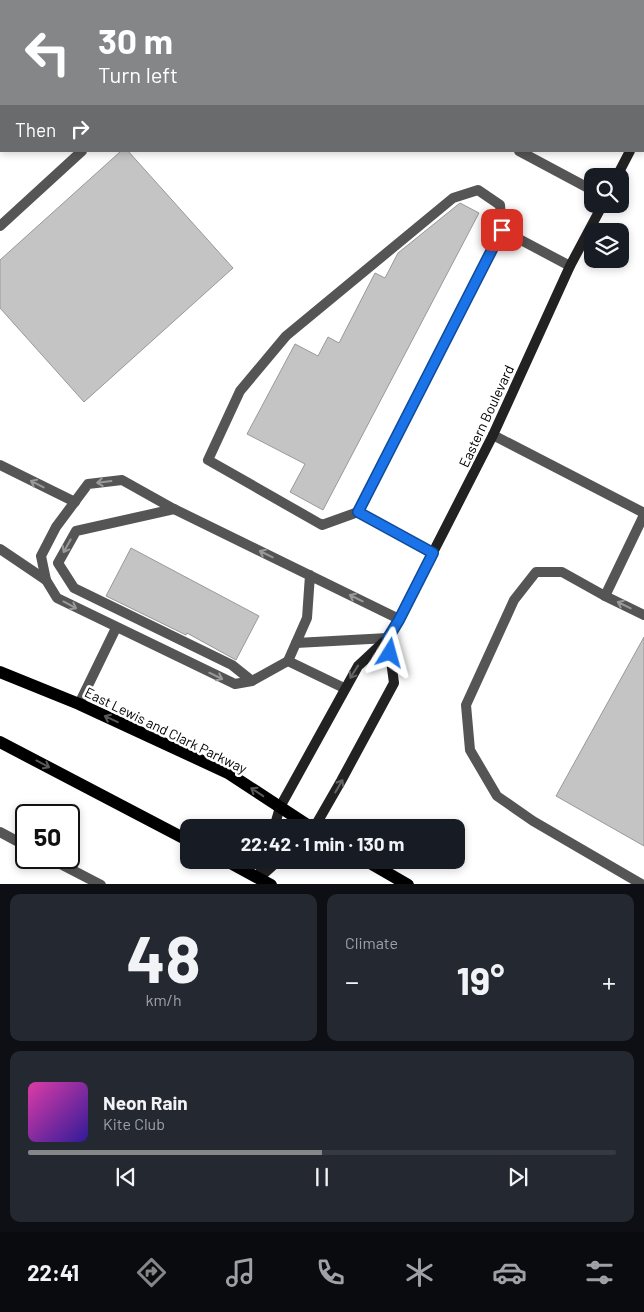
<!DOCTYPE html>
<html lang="en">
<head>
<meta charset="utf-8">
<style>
  :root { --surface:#171b24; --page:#242831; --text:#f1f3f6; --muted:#9ea1a6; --line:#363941; --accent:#858687 }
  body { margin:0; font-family:Barlow,sans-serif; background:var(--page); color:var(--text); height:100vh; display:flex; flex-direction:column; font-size:19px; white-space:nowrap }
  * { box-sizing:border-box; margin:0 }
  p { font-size:16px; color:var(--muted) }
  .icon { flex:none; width:28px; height:28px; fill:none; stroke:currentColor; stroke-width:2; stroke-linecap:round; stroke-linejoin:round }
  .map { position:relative; height:884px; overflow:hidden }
  .side { display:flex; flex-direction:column; gap:10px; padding:10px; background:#0d0f14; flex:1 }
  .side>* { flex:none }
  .guide { position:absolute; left:0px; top:0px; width:645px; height:152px; box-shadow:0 2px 8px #0003; background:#858687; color:#fff; overflow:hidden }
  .buttons { position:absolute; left:584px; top:168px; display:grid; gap:10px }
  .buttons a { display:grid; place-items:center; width:45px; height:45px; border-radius:10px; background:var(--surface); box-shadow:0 2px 8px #0003; font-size:25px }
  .speed { position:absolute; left:15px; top:804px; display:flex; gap:10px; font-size:25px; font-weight:700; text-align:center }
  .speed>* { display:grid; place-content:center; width:65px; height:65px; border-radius:50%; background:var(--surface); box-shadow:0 2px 8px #0003; line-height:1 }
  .speed .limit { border:2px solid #111; border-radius:8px; background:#fff; color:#111 }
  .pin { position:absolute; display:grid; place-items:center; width:42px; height:42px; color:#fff; margin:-21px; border-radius:10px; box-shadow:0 2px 8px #0006 }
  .me { position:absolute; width:55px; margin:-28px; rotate:8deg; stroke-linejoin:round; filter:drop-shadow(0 0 4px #0008) }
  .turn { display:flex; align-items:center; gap:18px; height:105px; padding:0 15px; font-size:22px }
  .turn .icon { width:65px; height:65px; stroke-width:2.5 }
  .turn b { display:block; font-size:35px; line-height:42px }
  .then { display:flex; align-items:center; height:48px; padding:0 15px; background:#0003; gap:10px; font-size:19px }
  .big { font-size:38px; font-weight:700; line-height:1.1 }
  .side .card { flex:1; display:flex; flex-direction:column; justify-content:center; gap:8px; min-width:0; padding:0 18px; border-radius:10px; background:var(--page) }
  .side .dial { align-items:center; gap:0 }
  .dial b { font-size:65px; line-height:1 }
  .song { display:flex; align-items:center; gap:15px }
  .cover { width:60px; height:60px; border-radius:8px; background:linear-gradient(135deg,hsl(320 70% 55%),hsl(250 70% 35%)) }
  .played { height:5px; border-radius:2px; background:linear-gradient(90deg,var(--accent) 50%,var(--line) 50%) }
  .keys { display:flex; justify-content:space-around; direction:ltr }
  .heat { display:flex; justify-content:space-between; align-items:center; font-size:28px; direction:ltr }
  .side .tiles { flex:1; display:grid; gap:10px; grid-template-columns:1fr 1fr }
  .card:last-child { grid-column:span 2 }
  .trip { position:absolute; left:180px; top:819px; width:285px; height:50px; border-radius:10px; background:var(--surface); box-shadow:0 2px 8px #0003; font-weight:700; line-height:50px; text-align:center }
  .tabs { display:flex; height:80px; justify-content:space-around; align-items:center; background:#090b0e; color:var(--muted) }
  .tabs .icon { width:35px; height:35px }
  .tabs .current { color:var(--accent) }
  .tabs b { font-size:22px; color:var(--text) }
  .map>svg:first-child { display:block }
</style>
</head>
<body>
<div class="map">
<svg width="644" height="885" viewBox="0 0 644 885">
  <rect width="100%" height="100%" fill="#fff"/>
  <g fill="#c4c4c4" stroke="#999">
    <polygon points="121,151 128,151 233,268 84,402 0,308 0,260"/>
    <polygon points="460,203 479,213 323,510 290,492 305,464 247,434 295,344 318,356 328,337 339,343 375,273 385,278 398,253"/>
    <polygon points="131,548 259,616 236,660 187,633 186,635 106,596"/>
    <polygon points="644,637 644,846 556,796"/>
  </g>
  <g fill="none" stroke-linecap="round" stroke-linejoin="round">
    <g stroke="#555" stroke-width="10">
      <polyline points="44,0 46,1"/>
      <polyline points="228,0 230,1"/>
      <polyline points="586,0 589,1"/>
      <polyline points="273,1 274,0"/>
      <polyline points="539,1 539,0"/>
      <polyline points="519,151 592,190"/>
      <polyline points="0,226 82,151"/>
      <polyline points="0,465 75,502"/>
      <polyline points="174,509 76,531 58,563 74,588 232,665 252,681"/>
      <polyline points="358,512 322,525 208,460 240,391 286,336 453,198 478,190 500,205 502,230"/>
      <polyline points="0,549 46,580"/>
      <polyline points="433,553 358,512 502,230 570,266"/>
      <polyline points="310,575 307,618 288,661 252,681 235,684 57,598 46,580 41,556 56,527 88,484 122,480 174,509 399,619"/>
      <polyline points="605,596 644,615"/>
      <polyline points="296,643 388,638"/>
      <polyline points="288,661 344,688"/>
      <polyline points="79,704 116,628"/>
      <polyline points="0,832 26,846"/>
      <polyline points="49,858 101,885"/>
      <polyline points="643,885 533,821 497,796 470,750 466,705 514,600 536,572 562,572 605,596 644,515"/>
    </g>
    <g stroke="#555" stroke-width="10">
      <polyline points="153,1 154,0"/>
      <polyline points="0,134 1,133"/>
      <polyline points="493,435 644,513"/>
    </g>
    <g stroke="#222" stroke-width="10">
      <polyline points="617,176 630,151"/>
      <polyline points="274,828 280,807 358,666 388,638 399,619 493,435 570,266 603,204"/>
      <polyline points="314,828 341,781 394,683 388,638"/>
      <polyline points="259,877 264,860"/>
      <polyline points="259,878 279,860"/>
    </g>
    <g stroke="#000" stroke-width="12">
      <polyline points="0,672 79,704 228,773 312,828"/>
      <polyline points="0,742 189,841"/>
      <polyline points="225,860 271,885"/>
      <polyline points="365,860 408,885"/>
    </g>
  </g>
  <defs><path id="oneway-shaft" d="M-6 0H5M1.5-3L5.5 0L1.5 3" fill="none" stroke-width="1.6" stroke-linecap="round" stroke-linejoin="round" transform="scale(1.25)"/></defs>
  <g stroke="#999">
    <use href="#oneway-shaft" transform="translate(104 482) rotate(173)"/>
    <use href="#oneway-shaft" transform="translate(37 484) rotate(-153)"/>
    <use href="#oneway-shaft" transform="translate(67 546) rotate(119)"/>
    <use href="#oneway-shaft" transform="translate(266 554) rotate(-154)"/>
    <use href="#oneway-shaft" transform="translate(356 598) rotate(-154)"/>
    <use href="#oneway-shaft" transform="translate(70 605) rotate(28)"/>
    <use href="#oneway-shaft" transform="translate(624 605) rotate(-154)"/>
    <use href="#oneway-shaft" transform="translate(216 676) rotate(26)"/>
  </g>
  <g stroke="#646464">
    <use href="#oneway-shaft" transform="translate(354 672) rotate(122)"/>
    <use href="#oneway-shaft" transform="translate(339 786) rotate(-60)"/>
  </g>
  <g stroke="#595959">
    <use href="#oneway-shaft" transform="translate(111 719) rotate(-155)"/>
    <use href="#oneway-shaft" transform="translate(43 764) rotate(28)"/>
    <use href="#oneway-shaft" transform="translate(257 792) rotate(-147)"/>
  </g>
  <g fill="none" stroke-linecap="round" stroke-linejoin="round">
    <g stroke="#114b97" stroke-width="12">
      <polyline id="route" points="390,653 388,638 399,620 433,553 358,512 502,230"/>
    </g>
    <use href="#route" stroke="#1a73e8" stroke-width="9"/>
  </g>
  <g text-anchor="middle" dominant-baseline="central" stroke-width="5" stroke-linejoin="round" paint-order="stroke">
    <g font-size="14" fill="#000" stroke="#fff">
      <text transform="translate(486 416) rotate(-65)">Eastern Boulevard</text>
      <text transform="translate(166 730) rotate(26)">East Lewis and Clark Parkway</text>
    </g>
  </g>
</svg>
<div class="buttons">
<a><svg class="icon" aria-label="search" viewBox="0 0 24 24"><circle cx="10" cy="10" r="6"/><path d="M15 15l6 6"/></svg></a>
<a><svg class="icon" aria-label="layers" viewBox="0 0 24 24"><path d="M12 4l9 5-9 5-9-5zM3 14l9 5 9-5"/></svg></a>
</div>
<div class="speed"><div class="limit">50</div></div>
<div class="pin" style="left:502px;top:230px;background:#d93025"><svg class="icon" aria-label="arrive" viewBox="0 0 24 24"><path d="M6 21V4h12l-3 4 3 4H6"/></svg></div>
<svg class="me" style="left:390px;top:653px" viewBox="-20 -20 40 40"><path d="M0-17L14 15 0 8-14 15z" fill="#1a73e8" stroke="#fff" stroke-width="4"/></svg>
<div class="trip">22:42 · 1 min · 130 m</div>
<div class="guide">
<div class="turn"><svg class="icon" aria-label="left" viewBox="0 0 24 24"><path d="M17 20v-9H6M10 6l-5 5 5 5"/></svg><div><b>30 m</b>Turn left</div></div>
<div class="then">Then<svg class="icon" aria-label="right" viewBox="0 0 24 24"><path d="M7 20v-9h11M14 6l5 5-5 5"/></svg></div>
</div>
</div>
<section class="side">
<div class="tiles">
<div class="card dial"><b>48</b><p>km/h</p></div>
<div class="card"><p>Climate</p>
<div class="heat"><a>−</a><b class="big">19°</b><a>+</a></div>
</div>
<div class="card">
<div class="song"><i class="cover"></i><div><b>Neon Rain</b><p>Kite Club</p></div></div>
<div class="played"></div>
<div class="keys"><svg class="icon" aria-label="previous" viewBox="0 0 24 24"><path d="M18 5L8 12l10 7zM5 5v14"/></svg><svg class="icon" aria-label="pause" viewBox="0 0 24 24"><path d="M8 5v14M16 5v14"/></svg><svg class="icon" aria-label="next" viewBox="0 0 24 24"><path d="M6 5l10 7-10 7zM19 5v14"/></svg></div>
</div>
</div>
</section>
<nav class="tabs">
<b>22:41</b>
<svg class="icon current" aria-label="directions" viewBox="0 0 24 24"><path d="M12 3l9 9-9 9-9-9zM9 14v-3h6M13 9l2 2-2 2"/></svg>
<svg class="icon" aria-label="music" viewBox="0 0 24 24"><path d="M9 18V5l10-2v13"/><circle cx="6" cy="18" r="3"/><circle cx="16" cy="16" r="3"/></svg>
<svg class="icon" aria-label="phone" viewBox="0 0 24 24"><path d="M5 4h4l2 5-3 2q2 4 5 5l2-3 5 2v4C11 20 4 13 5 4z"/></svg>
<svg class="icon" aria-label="climate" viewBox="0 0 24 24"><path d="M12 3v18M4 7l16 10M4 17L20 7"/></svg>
<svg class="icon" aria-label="car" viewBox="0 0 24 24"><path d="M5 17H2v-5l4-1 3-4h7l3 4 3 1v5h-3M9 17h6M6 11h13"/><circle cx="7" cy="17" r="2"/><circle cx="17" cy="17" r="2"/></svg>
<svg class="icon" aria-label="filters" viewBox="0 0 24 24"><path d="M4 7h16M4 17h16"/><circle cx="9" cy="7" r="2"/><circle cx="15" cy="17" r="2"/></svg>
</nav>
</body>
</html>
